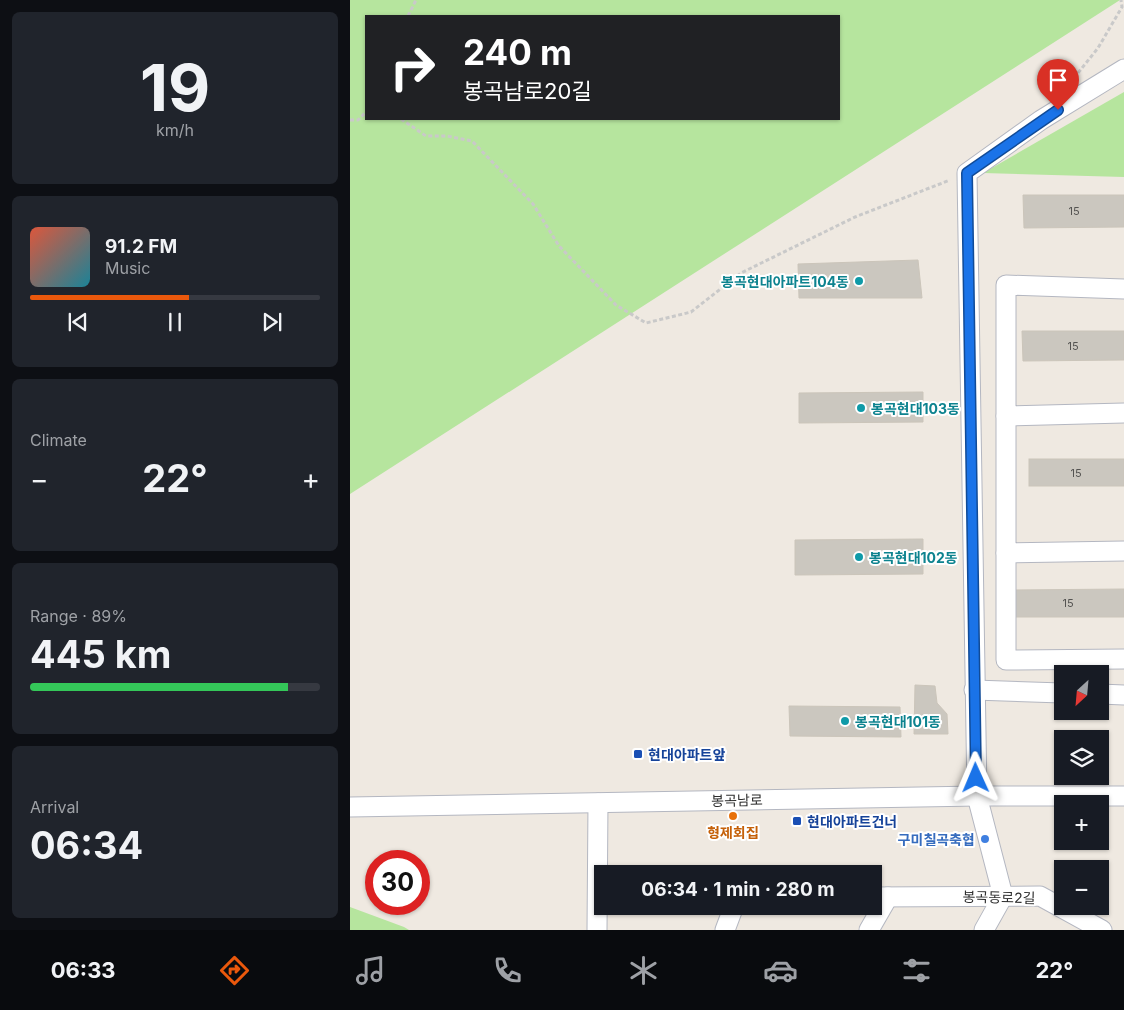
<!DOCTYPE html>
<html lang="en">
<head>
<meta charset="utf-8">
<style>
  :root { --surface:#171b24; --page:#20242c; --text:#f1f3f6; --muted:#9ea1a6; --line:#363941; --accent:#ea580c }
  body { margin:0; font-family:Inter,"Noto Sans KR",sans-serif; background:var(--page); color:var(--text); height:100vh; display:flex; flex-direction:column; font-size:19px; white-space:nowrap }
  * { box-sizing:border-box; margin:0 }
  p { font-size:16px; color:var(--muted) }
  .icon { flex:none; width:28px; height:28px; fill:none; stroke:currentColor; stroke-width:2; stroke-linecap:round; stroke-linejoin:round }
  .map { position:relative; flex:1; overflow:hidden }
  .panel { display:flex; flex-direction:column; gap:12px; padding:12px; background:#0d0f14; width:350px }
  .panel>* { flex:none }
  .banner { position:absolute; left:15px; top:15px; width:475px; height:105px; border-radius:0px; box-shadow:0 1px 4px #0004; background:#202124; color:#fff; overflow:hidden }
  .needle { width:32px; rotate:206deg }
  .tools { position:absolute; left:704px; top:665px; display:grid; gap:10px }
  .tools a { display:grid; place-items:center; width:55px; height:55px; border-radius:0px; background:var(--surface); box-shadow:0 1px 4px #0004; font-size:25px }
  .speed { position:absolute; left:15px; top:850px; display:flex; gap:10px; font-size:25px; font-weight:700; text-align:center }
  .speed>* { display:grid; place-content:center; width:65px; height:65px; border-radius:50%; background:var(--surface); box-shadow:0 1px 4px #0004; line-height:1 }
  .speed .limit { border:8px solid #d22; background:#fff; color:#111 }
  .pin { position:absolute; display:grid; place-items:center; width:42px; height:42px; color:#fff; margin:-51px -21px; border-radius:50% 50% 50% 0; rotate:-45deg; box-shadow:0 0 5px #0007 }
  .pin .icon { rotate:45deg }
  .me { position:absolute; width:55px; margin:-28px; rotate:359deg; stroke-linejoin:round; filter:drop-shadow(0 0 4px #0008) }
  .turn { display:flex; align-items:center; gap:18px; height:105px; padding:0 15px; font-size:22px }
  .turn .icon { width:65px; height:65px; stroke-width:2.5 }
  .turn b { display:block; font-size:35px; line-height:42px }
  .big { font-size:38px; font-weight:700; line-height:1.1 }
  .panel .card { flex:1; display:flex; flex-direction:column; justify-content:center; gap:8px; min-width:0; padding:0 18px; border-radius:8px; background:var(--page) }
  .panel .dial { align-items:center; gap:0 }
  .dial b { font-size:65px; line-height:1 }
  .song { display:flex; align-items:center; gap:15px }
  .cover { width:60px; height:60px; border-radius:8px; background:linear-gradient(135deg,hsl(10 70% 55%),hsl(190 70% 35%)) }
  .played { height:5px; border-radius:2px; background:linear-gradient(90deg,var(--accent) 55%,var(--line) 55%) }
  .keys { display:flex; justify-content:space-around; direction:ltr }
  .heat { display:flex; justify-content:space-between; align-items:center; font-size:28px; direction:ltr }
  .charge { height:8px; border-radius:4px; background:linear-gradient(90deg,#34c759 89%,var(--line) 0) }
  .trip { position:absolute; left:244px; top:865px; width:288px; height:50px; border-radius:0px; background:var(--surface); box-shadow:0 1px 4px #0004; font-weight:700; line-height:50px; text-align:center }
  .dock { display:flex; height:80px; justify-content:space-around; align-items:center; background:#090b0e; color:var(--muted) }
  .dock .icon { width:35px; height:35px }
  .dock .on { color:var(--accent) }
  .dock b { font-size:22px; color:var(--text) }
  main { display:flex; flex:1; min-height:0 }
  .map>svg:first-child { display:block }
</style>
</head>
<body>
<main>
<section class="panel">
<div class="card dial"><b>19</b><p>km/h</p></div>
<div class="card">
<div class="song"><i class="cover"></i><div><b>91.2 FM</b><p>Music</p></div></div>
<div class="played"></div>
<div class="keys"><svg class="icon" aria-label="previous" viewBox="0 0 24 24"><path d="M18 5L8 12l10 7zM5 5v14"/></svg><svg class="icon" aria-label="pause" viewBox="0 0 24 24"><path d="M8 5v14M16 5v14"/></svg><svg class="icon" aria-label="next" viewBox="0 0 24 24"><path d="M6 5l10 7-10 7zM19 5v14"/></svg></div>
</div>
<div class="card"><p>Climate</p>
<div class="heat"><a>−</a><b class="big">22°</b><a>+</a></div>
</div>
<div class="card"><p>Range · 89%</p><b class="big">445 km</b><div class="charge"></div></div>
<div class="card"><p>Arrival</p><b class="big">06:34</b></div>
</section>
<div class="map">
<svg width="774" height="930" viewBox="0 0 774 930">
  <rect width="100%" height="100%" fill="#efe9e1"/>
  <g fill="#b6e59e" fill-rule="evenodd">
    <path d="M0,0h770l-770,494zM16,16h473v103h-473z"/>
    <polygon points="774,92 774,177 633,173"/>
    <polygon points="0,907 54,927 59,930 0,930"/>
  </g>
  <g fill="#cbc7bf" stroke="#cbc5ba">
    <polygon points="673,195 774,195 774,227 674,228"/>
    <polygon points="568,260 572,298 449,298 448,264"/>
    <polygon points="672,331 774,331 774,360 673,361"/>
    <polygon points="573,392 573,422 449,423 449,393"/>
    <rect x="679" y="459" width="95" height="27"/>
    <polygon points="573,539 573,574 445,575 445,540"/>
    <polygon points="774,589 774,617 662,617 662,590"/>
    <polygon points="565,685 585,686 587,703 597,714 598,734 564,734"/>
    <polygon points="439,706 550,707 551,737 440,736"/>
  </g>
  <g fill="none" stroke-linecap="round" stroke-linejoin="round">
    <g stroke="#b4b7c1" stroke-width="21">
      <g id="minor">
        <polyline points="774,289 656,285 656,416 774,413"/>
        <polyline points="656,416 656,553 774,551"/>
        <polyline points="656,553 656,660 774,659"/>
        <polyline points="624,690 712,693"/>
        <polyline points="750,694 774,695"/>
        <polyline points="0,807 627,796 774,796"/>
        <polyline points="522,897 690,896 752,930"/>
        <polyline points="247,930 248,803"/>
        <polyline points="375,930 384,906"/>
        <polyline points="519,930 538,897"/>
        <polyline points="634,930 653,896 627,796 617,173 691,120 774,69"/>
      </g>
    </g>
    <g stroke="#c9c9c9" stroke-width="3" stroke-dasharray="4 2.5" stroke-linecap="butt">
      <polyline points="58,16 66,0"/>
      <polyline points="724,78 748,48 772,7 771,0"/>
      <polyline points="51,119 76,136 97,136 122,141 183,204 209,246 266,305 296,323 341,312 391,273 505,217 600,180"/>
      <polyline points="0,120 8,120 16,112"/>
    </g>
    <use href="#minor" stroke="#fff" stroke-width="19"/>
  </g>
  <g fill="none" stroke-linecap="round" stroke-linejoin="round">
    <g stroke="#114b97" stroke-width="12">
      <polyline id="route" points="626,778 617,173 708,110"/>
    </g>
    <use href="#route" stroke="#1a73e8" stroke-width="9"/>
  </g>
  <g fill="#0f9aa8" stroke="#fff" stroke-width="2">
    <circle cx="509" cy="281" r="5"/>
    <circle cx="511" cy="408" r="5"/>
    <circle cx="509" cy="557" r="5"/>
    <circle cx="495" cy="721" r="5"/>
  </g>
  <g fill="#1a4fb4" stroke="#fff" stroke-width="2">
    <rect x="283" y="749" width="10" height="10" rx="2.5"/>
    <rect x="442" y="816" width="10" height="10" rx="2.5"/>
  </g>
  <circle fill="#e8710a" stroke="#fff" stroke-width="2" cx="383" cy="816" r="5"/>
  <circle fill="#3f7fe0" stroke="#fff" stroke-width="2" cx="635" cy="839" r="5"/>
  <g text-anchor="middle" dominant-baseline="central" stroke-width="4" stroke-linejoin="round" paint-order="stroke">
    <g font-size="11" fill="#555452">
      <text x="724" y="211">15</text>
      <text x="723" y="346">15</text>
      <text x="726" y="473">15</text>
      <text x="718" y="603">15</text>
    </g>
    <g font-size="14" font-weight="bold" fill="#0d838f" stroke="#fff" text-anchor="start">
      <text x="499" y="281" text-anchor="end">봉곡현대아파트104동</text>
      <text x="521" y="408">봉곡현대103동</text>
      <text x="519" y="557">봉곡현대102동</text>
      <text x="505" y="721">봉곡현대101동</text>
    </g>
    <g font-size="14" font-weight="bold" fill="#164399" stroke="#fff" text-anchor="start">
      <text x="298" y="754">현대아파트앞</text>
      <text x="457" y="821">현대아파트건너</text>
    </g>
    <g font-size="14" fill="#2e2e2e" stroke="#fff">
      <text transform="translate(387 800) rotate(-1)">봉곡남로</text>
      <text transform="translate(649 897) rotate(1)">봉곡동로2길</text>
    </g>
    <g font-size="14" font-weight="bold" fill="#c56008" stroke="#fff">
      <text x="383" y="832">형제회집</text>
    </g>
    <g font-size="14" font-weight="bold" fill="#366cbe" stroke="#fff" text-anchor="end">
      <text x="625" y="839">구미칠곡축협</text>
    </g>
  </g>
</svg>
<div class="tools">
<a><svg class="needle" viewBox="-14 -14 28 28"><path d="M0-13l5 13h-10z" fill="#e53935"/><path d="M0 13l5-13h-10z" fill="#9ea1a6"/></svg></a>
<a><svg class="icon" aria-label="layers" viewBox="0 0 24 24"><path d="M12 4l9 5-9 5-9-5zM3 14l9 5 9-5"/></svg></a>
<a>+</a>
<a>−</a>
</div>
<div class="speed"><div class="limit">30</div></div>
<div class="pin" style="left:708px;top:110px;background:#d93025"><svg class="icon" aria-label="arrive" viewBox="0 0 24 24"><path d="M6 21V4h12l-3 4 3 4H6"/></svg></div>
<svg class="me" style="left:626px;top:778px" viewBox="-20 -20 40 40"><path d="M0-17L14 15 0 8-14 15z" fill="#1a73e8" stroke="#fff" stroke-width="4"/></svg>
<div class="trip">06:34 · 1 min · 280 m</div>
<div class="banner">
<div class="turn"><svg class="icon" aria-label="right" viewBox="0 0 24 24"><path d="M7 20v-9h11M14 6l5 5-5 5"/></svg><div><b>240 m</b>봉곡남로20길</div></div>
</div>
</div>
</main>
<nav class="dock">
<b>06:33</b>
<svg class="icon on" aria-label="directions" viewBox="0 0 24 24"><path d="M12 3l9 9-9 9-9-9zM9 14v-3h6M13 9l2 2-2 2"/></svg>
<svg class="icon" aria-label="music" viewBox="0 0 24 24"><path d="M9 18V5l10-2v13"/><circle cx="6" cy="18" r="3"/><circle cx="16" cy="16" r="3"/></svg>
<svg class="icon" aria-label="phone" viewBox="0 0 24 24"><path d="M5 4h4l2 5-3 2q2 4 5 5l2-3 5 2v4C11 20 4 13 5 4z"/></svg>
<svg class="icon" aria-label="climate" viewBox="0 0 24 24"><path d="M12 3v18M4 7l16 10M4 17L20 7"/></svg>
<svg class="icon" aria-label="car" viewBox="0 0 24 24"><path d="M5 17H2v-5l4-1 3-4h7l3 4 3 1v5h-3M9 17h6M6 11h13"/><circle cx="7" cy="17" r="2"/><circle cx="17" cy="17" r="2"/></svg>
<svg class="icon" aria-label="filters" viewBox="0 0 24 24"><path d="M4 7h16M4 17h16"/><circle cx="9" cy="7" r="2"/><circle cx="15" cy="17" r="2"/></svg>
<b>22°</b>
</nav>
</body>
</html>
